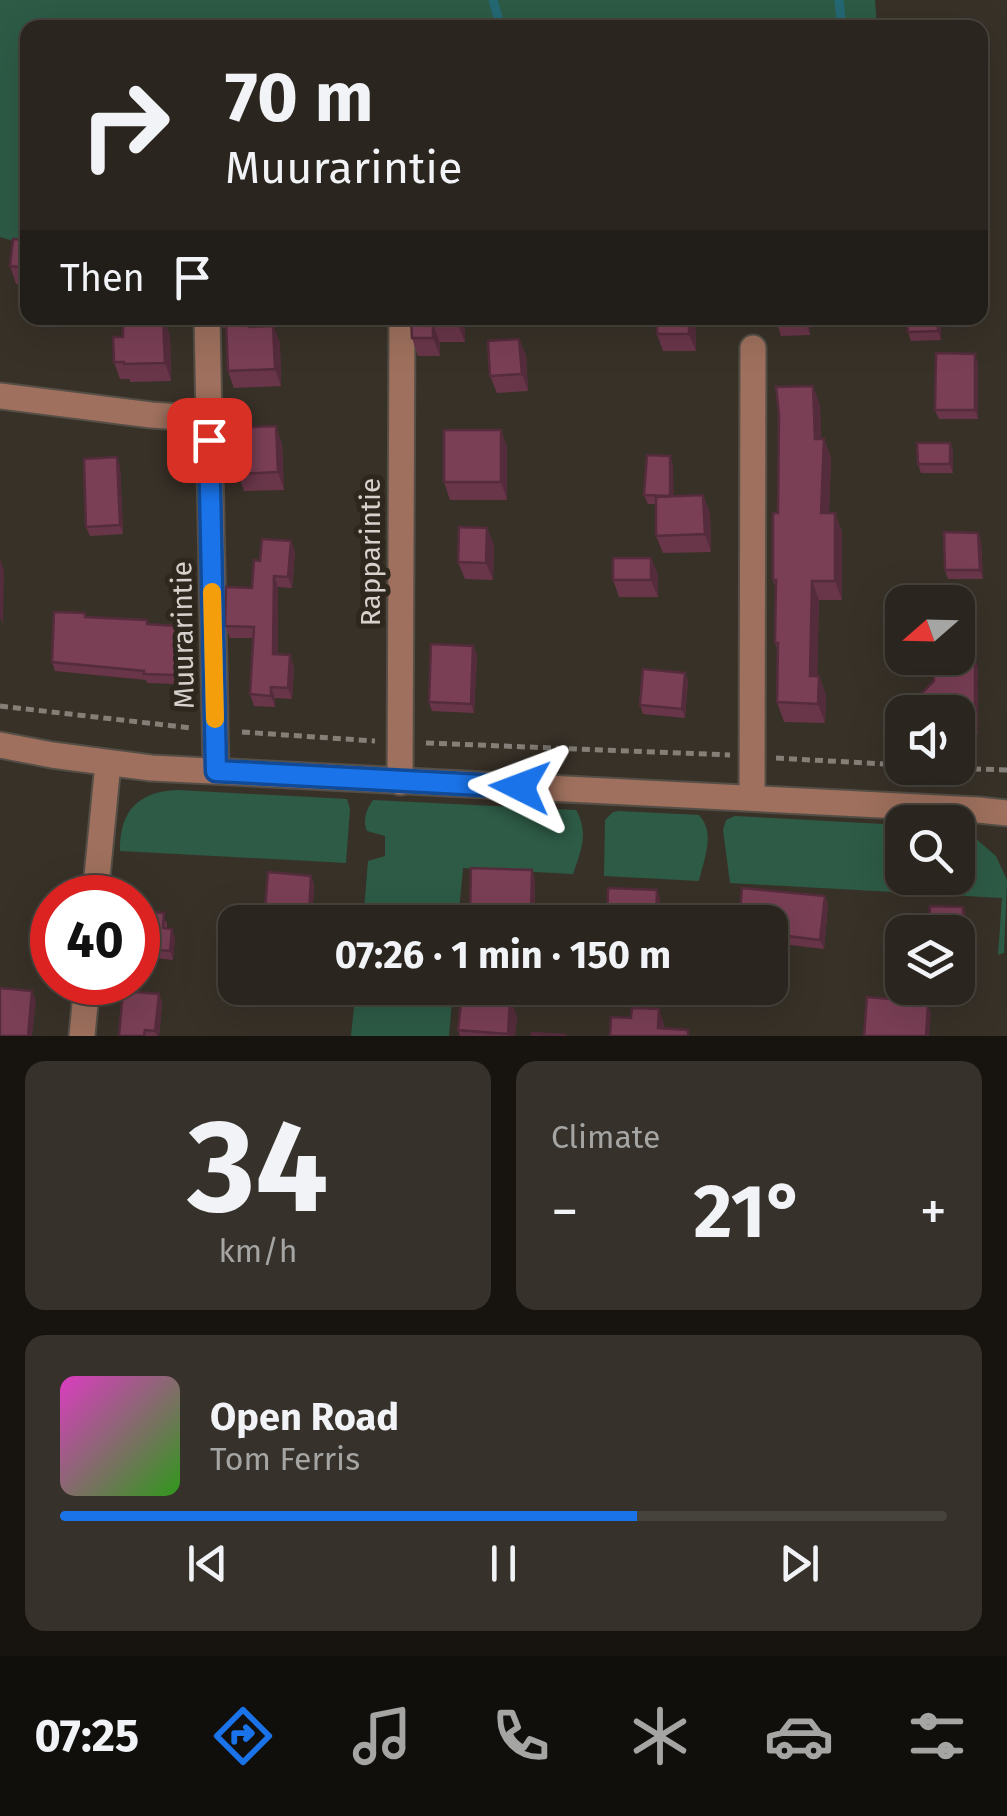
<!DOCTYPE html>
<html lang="en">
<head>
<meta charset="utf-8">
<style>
  :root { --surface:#2a251e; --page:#36312b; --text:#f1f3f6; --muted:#a5a5a4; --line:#46423c; --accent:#1a73e8 }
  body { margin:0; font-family:"Fira Sans",sans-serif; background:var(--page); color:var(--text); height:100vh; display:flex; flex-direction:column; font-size:38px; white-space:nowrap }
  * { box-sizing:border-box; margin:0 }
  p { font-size:32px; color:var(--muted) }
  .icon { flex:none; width:55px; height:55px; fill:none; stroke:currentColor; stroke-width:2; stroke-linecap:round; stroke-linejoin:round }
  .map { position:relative; height:1036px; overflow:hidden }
  .sheet { display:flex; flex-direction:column; gap:25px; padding:25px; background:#171410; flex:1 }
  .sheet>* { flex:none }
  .top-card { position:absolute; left:20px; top:20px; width:968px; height:305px; border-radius:20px; box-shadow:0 10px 40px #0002,0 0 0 2px var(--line); background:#2a251e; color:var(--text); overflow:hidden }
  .needle { width:65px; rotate:250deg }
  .controls { position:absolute; left:885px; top:585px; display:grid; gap:20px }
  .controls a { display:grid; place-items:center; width:90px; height:90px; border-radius:20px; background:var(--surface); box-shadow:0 10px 40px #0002,0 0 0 2px var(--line); font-size:50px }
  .speed { position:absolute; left:30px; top:875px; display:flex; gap:20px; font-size:50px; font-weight:700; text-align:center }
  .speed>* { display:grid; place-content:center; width:130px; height:130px; border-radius:50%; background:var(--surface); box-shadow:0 10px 40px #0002,0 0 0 2px var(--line); line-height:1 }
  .speed .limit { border:15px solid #d22; background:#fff; color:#111 }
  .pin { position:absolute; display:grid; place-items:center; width:85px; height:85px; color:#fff; margin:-42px; border-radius:20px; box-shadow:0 5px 15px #0006 }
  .me { position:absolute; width:110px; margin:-55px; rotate:273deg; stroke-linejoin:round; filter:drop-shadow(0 0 8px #0008) }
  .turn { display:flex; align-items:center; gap:35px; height:210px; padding:0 40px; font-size:45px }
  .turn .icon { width:130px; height:130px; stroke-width:2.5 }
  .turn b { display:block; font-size:70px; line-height:85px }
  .then { display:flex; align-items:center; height:95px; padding:0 40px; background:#0003; gap:20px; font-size:38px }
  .big { font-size:75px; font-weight:700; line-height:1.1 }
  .sheet .tile { flex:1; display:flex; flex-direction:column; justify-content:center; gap:15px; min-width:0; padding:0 35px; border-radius:20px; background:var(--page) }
  .sheet .dial { align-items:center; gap:0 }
  .dial b { font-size:130px; line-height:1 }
  .song { display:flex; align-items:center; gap:30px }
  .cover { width:120px; height:120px; border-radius:15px; background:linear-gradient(135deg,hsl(310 70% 55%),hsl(110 70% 35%)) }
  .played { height:10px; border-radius:5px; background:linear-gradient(90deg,var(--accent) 65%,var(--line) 65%) }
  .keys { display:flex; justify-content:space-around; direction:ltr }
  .heat { display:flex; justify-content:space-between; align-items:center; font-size:55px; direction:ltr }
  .sheet .tiles { flex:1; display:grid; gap:25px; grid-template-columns:1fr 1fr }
  .tile:last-child { grid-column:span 2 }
  .trip { position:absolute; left:218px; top:905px; width:570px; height:100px; border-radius:20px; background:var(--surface); box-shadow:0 10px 40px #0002,0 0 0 2px var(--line); font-weight:700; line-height:100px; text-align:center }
  .tab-bar { display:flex; height:160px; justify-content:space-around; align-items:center; background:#110f0c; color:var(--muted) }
  .tab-bar .icon { width:70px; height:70px }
  .tab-bar .on { color:var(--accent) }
  .tab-bar b { font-size:45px; color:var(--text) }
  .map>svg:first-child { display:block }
</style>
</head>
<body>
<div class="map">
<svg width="1007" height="1036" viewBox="0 0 1007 1036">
  <rect width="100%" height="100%" fill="#383128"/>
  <g fill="#2d5b46">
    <polygon points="0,0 875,0 877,27 28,28 27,245 0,237"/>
    <path d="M178,790l169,9 3,10 -4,54 -226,-12c-1,-39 18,-60 58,-61z"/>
    <path d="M373,800l203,10c13,23 5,41 -3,64l-110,-6 -5,54h-95l5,-61 17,-5v-20l-18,-5c-5,-10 0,-23 6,-31z"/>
    <path d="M619,811l80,4c17,18 5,44 0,66l-95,-5 1,-56 8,-8z"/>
    <polygon points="735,816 902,825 902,878 958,878 958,828 974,831 974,837 996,856 1007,880 1004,953 998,955 1002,898 730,883 723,830 726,820"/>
    <polygon points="356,988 453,988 449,1036 351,1036"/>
  </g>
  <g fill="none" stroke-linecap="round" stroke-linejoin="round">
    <g stroke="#246873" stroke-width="9">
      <polyline points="493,0 501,28"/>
      <polyline points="839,0 842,28"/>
    </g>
    <g stroke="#544e46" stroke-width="29">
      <g id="minor">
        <polyline points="207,318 216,771"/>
        <polyline points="0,396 151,415 209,419"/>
        <polyline points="0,745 52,755 151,768 979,810 1007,813"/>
        <polyline points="400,782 402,323"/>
        <polyline points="752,798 753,348"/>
        <polyline points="95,898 108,763"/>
        <polyline points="82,1036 87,982"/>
      </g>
    </g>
    <g stroke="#857f78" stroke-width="5" stroke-dasharray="8 5" stroke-linecap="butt">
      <polyline points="0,706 191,728"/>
      <polyline points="242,732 375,741"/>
      <polyline points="426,743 730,755"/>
      <polyline points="776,758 902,765"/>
      <polyline points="947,768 1007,770"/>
    </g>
    <use href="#minor" stroke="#9e705d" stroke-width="25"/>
  </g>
  <g fill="#693649">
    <polygon points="28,240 28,285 16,284 10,266"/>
    <polygon points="163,318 170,336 171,381 130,382 130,379 120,379 114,362 123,337"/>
    <polygon points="220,318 257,318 256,327 273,326 280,343 281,386 234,388 228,371 226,328 223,328"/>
    <polygon points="411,318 464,318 465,342 440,342 440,356 418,356 412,338"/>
    <polygon points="695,318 696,351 663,351 657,334"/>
    <polygon points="775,318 810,318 810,335 781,336"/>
    <polygon points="941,318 941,340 911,341 908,332"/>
    <polygon points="519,339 526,356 528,391 497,393 490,376"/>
    <polygon points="978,363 978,419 939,419 935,410"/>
    <polygon points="820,405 821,439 824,439 831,458 829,513 835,513 842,532 842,600 819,600 817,676 819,676 826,695 825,723 784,722 777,702 778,651 775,643 776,588 773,580 778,513"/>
    <polygon points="501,430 507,447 507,500 450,500 444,482"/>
    <polygon points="950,443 953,452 953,473 921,473 918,464"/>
    <polygon points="282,444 284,490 244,491 232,458"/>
    <polygon points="670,456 673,465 673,496 703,495 710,513 711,552 663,553 656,536 656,504 648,504 644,495 647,472"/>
    <polygon points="120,466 123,534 90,536 86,527"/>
    <polygon points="487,528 494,545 493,580 465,579 458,562"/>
    <polygon points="978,533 981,542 983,579 948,579 945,570"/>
    <polygon points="291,541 295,553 292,588 278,587 278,655 294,667 292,699 275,698 275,707 254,706 250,694 253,638 230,638 225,626 252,588 260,561"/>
    <polygon points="651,558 658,575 658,597 619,597 613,580"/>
    <polygon points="86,617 149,624 180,635 178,684 147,683 146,680 55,671 52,662"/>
    <polygon points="473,646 477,655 474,713 432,711 429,702"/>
    <polygon points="975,659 978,668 978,734 958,734 958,712 948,707 921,707 917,698 934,681"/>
    <polygon points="685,673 688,682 685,718 643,714 640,705"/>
    <polygon points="311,876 314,885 312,922 291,922 283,918 268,918 265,909"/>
    <polygon points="535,879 534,922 474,920 470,911"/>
    <polygon points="825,896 828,905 824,949 790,945 788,961 770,959 770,922"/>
    <polygon points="138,911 167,922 167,928 175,938 173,960 138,956"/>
    <polygon points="966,916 966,945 958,945 958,932"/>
    <polygon points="159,994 162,1003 159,1036 119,1036"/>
    <polygon points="517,1016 515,1036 460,1036 458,1030"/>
  </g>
  <g fill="#552c3c">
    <polygon points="163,318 170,336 171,381 165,363"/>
    <polygon points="250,318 257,318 256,344 249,327"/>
    <polygon points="458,318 464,318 465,342 458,325"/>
    <polygon points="689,318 695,318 696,351 689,334"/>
    <polygon points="804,318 810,318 810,335"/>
    <polygon points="938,318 941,318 941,340 938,331"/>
    <polygon points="433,325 440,342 440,356 433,338"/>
    <polygon points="273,326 280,343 281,386 275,369"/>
    <polygon points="519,339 526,356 528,391 522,374"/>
    <polygon points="975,354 978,363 978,419 975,410"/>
    <polygon points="813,386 820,405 822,458 815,439"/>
    <polygon points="276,426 282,444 284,490 278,472"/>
    <polygon points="501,430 507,447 507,500 501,482"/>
    <polygon points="824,439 831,458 828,532 821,513"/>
    <polygon points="950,443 953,452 953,473 950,464"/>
    <polygon points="670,456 673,465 674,505 670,496"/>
    <polygon points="117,457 120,466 123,534 120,525"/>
    <polygon points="703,495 710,513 711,552 705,534"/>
    <polygon points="835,513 842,532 842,600 835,581"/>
    <polygon points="487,528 494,545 493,580 486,563"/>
    <polygon points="978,533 981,542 983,579 980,570"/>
    <polygon points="291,541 295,553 292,588 288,577"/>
    <polygon points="651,558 658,575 658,597 651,580"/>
    <polygon points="0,559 4,571 3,624 0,617"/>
    <polygon points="274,576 278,587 278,666 273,654"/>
    <polygon points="812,581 819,600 817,695 810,676"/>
    <polygon points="177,626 180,635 178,684 175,675"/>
    <polygon points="473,646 477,655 474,713 471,704"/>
    <polygon points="290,655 294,667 292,699 288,688"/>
    <polygon points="975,659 978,668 978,734 975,725"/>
    <polygon points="685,673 688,682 685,718 682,709"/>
    <polygon points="819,676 826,695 825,723 818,704"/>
    <polygon points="271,687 275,698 275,707 271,696"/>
    <polygon points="532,870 535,879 534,922 531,915"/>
    <polygon points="311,876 314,885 312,922 311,922 309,917"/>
    <polygon points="657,890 660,898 660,922 656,922"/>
    <polygon points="825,896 828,905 824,949 820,940"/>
    <polygon points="963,907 966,916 966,945 963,936"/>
    <polygon points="172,929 175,938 173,960 170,951"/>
    <polygon points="787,936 790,945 788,961 785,952"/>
    <polygon points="32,991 36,1000 32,1036 28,1036"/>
    <polygon points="159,994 162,1003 159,1036 157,1036 155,1031"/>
    <polygon points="510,998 517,1016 515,1036 509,1036 508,1034"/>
    <polygon points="928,1004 931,1013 929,1036 926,1036"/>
    <polygon points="659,1009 664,1024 664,1036 658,1028"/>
  </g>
  <g fill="#7a3f55" stroke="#552c3c" stroke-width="2.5">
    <polygon points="13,239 28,240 28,268 10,266"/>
    <polygon points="163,318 165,363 124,364 124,362 114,362 113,337 123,337 123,319"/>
    <polygon points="226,318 250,318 249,327 273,326 275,369 228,371"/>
    <polygon points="411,318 458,318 458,325 433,325 433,338 412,338"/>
    <rect x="657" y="318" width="32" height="16"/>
    <polygon points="907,318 938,318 938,331 908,332"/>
    <polygon points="519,339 522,374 490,376 488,341"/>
    <polygon points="936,353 975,354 975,410 935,410"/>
    <polygon points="813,386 815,439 824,439 821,513 835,513 835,581 812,581 810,676 819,676 818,704 777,702 778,643 775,643 776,580 773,580 773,513 778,513 779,414 776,387"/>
    <polygon points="276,426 278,472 237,474 237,458 232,458 232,428"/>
    <rect x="444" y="430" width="57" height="52"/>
    <polygon points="917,443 950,443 950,464 918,464"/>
    <polygon points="647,455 670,456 670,496 644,495"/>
    <polygon points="117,457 120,525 86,527 84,459"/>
    <polygon points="703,495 705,534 656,536 656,497"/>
    <polygon points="459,527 487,528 486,563 458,562"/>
    <polygon points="944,532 978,533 980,570 945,570"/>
    <polygon points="262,539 291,541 288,577 274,576 273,654 290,655 288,688 271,687 271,696 250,694 254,627 225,626 226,587 252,588 254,560 260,561"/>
    <rect x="613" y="558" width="38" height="22"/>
    <polygon points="54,612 85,613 85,617 147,620 147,624 177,626 175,675 144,674 144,671 52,662"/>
    <polygon points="431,644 473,646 471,704 429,702"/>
    <polygon points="933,659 975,659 975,725 958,725 958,712 949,712 948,698 917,698 934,681"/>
    <polygon points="643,669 685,673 682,709 640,705"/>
    <polygon points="471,868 532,870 531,915 470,911"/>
    <polygon points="268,872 311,876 309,917 294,916 280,910 265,909"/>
    <polygon points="608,888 657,890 656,922 607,922"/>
    <polygon points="742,888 825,896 820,940 787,936 785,952 770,950 770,922 739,922"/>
    <polygon points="930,906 963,907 963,936 958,936 958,932 929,932"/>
    <polygon points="138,911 164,913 163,928 172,929 170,951 138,948"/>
    <polygon points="0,988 32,991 28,1036 0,1036"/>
    <polygon points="123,991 159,994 155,1031 145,1030 144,1036 119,1036"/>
    <polygon points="462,994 510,998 508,1034 458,1030"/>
    <polygon points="867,997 902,1000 902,1002 928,1004 926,1036 864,1036"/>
    <polygon points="632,1008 659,1009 658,1028 688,1030 688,1036 610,1036 611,1017 631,1018"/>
    <polygon points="532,1033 565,1035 565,1036 532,1036"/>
  </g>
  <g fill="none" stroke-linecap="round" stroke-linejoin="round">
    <g stroke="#114b97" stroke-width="25">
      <polyline id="route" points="209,440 216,771 520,787"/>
    </g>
    <use href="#route" stroke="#1a73e8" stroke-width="18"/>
    <polyline stroke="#f59e0b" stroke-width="18" points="212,592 215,719"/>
  </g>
  <g text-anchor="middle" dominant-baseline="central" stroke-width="10" stroke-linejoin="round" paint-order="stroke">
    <g font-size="28" fill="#d6d1cc" stroke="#2e271e">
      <text transform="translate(370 552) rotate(-90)">Rapparintie</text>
      <text transform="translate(183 635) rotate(-91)">Muurarintie</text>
    </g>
  </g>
</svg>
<div class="controls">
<a><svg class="needle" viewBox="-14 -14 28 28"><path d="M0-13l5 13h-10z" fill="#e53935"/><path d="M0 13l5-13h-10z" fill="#a5a5a4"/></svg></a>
<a><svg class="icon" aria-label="sound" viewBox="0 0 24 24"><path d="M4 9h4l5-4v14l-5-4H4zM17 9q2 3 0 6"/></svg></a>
<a><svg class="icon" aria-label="search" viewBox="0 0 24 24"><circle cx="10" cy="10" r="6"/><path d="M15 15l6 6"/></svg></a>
<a><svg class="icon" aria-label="layers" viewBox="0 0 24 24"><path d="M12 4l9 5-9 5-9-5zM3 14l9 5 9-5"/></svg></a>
</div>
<div class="speed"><div class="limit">40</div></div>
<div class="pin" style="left:209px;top:440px;background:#d93025"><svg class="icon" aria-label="arrive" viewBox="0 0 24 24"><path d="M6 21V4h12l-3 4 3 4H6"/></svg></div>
<svg class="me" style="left:520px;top:787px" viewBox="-20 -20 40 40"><path d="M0-17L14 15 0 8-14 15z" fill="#1a73e8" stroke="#fff" stroke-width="4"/></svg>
<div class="trip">07:26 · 1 min · 150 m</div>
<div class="top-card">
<div class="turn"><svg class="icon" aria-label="right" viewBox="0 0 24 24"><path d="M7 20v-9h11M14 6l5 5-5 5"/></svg><div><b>70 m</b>Muurarintie</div></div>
<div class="then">Then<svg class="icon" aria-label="arrive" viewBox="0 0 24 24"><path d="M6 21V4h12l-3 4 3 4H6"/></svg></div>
</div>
</div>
<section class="sheet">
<div class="tiles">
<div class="tile dial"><b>34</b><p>km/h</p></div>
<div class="tile"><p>Climate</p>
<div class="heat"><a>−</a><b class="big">21°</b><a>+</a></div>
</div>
<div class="tile">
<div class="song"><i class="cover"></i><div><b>Open Road</b><p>Tom Ferris</p></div></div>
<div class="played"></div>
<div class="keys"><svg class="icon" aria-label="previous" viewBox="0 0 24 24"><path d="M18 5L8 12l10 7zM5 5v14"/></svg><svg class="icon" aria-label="pause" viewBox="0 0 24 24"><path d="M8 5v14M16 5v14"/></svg><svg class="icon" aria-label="next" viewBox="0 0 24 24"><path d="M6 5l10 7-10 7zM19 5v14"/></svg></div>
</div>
</div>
</section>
<nav class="tab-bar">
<b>07:25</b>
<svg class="icon on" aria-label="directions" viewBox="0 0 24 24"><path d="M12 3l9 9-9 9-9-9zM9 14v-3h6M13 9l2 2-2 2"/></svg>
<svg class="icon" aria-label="music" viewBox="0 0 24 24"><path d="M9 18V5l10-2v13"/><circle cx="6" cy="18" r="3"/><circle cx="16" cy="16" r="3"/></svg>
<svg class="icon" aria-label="phone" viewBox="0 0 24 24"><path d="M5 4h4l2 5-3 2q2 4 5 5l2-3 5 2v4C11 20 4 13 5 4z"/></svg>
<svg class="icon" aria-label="climate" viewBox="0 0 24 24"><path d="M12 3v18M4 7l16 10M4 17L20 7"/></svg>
<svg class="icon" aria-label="car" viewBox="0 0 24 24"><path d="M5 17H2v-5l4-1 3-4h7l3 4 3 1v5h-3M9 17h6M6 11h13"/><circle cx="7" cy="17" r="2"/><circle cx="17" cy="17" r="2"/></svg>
<svg class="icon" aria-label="filters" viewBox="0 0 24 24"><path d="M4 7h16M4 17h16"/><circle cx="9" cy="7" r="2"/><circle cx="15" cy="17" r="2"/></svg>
</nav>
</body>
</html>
